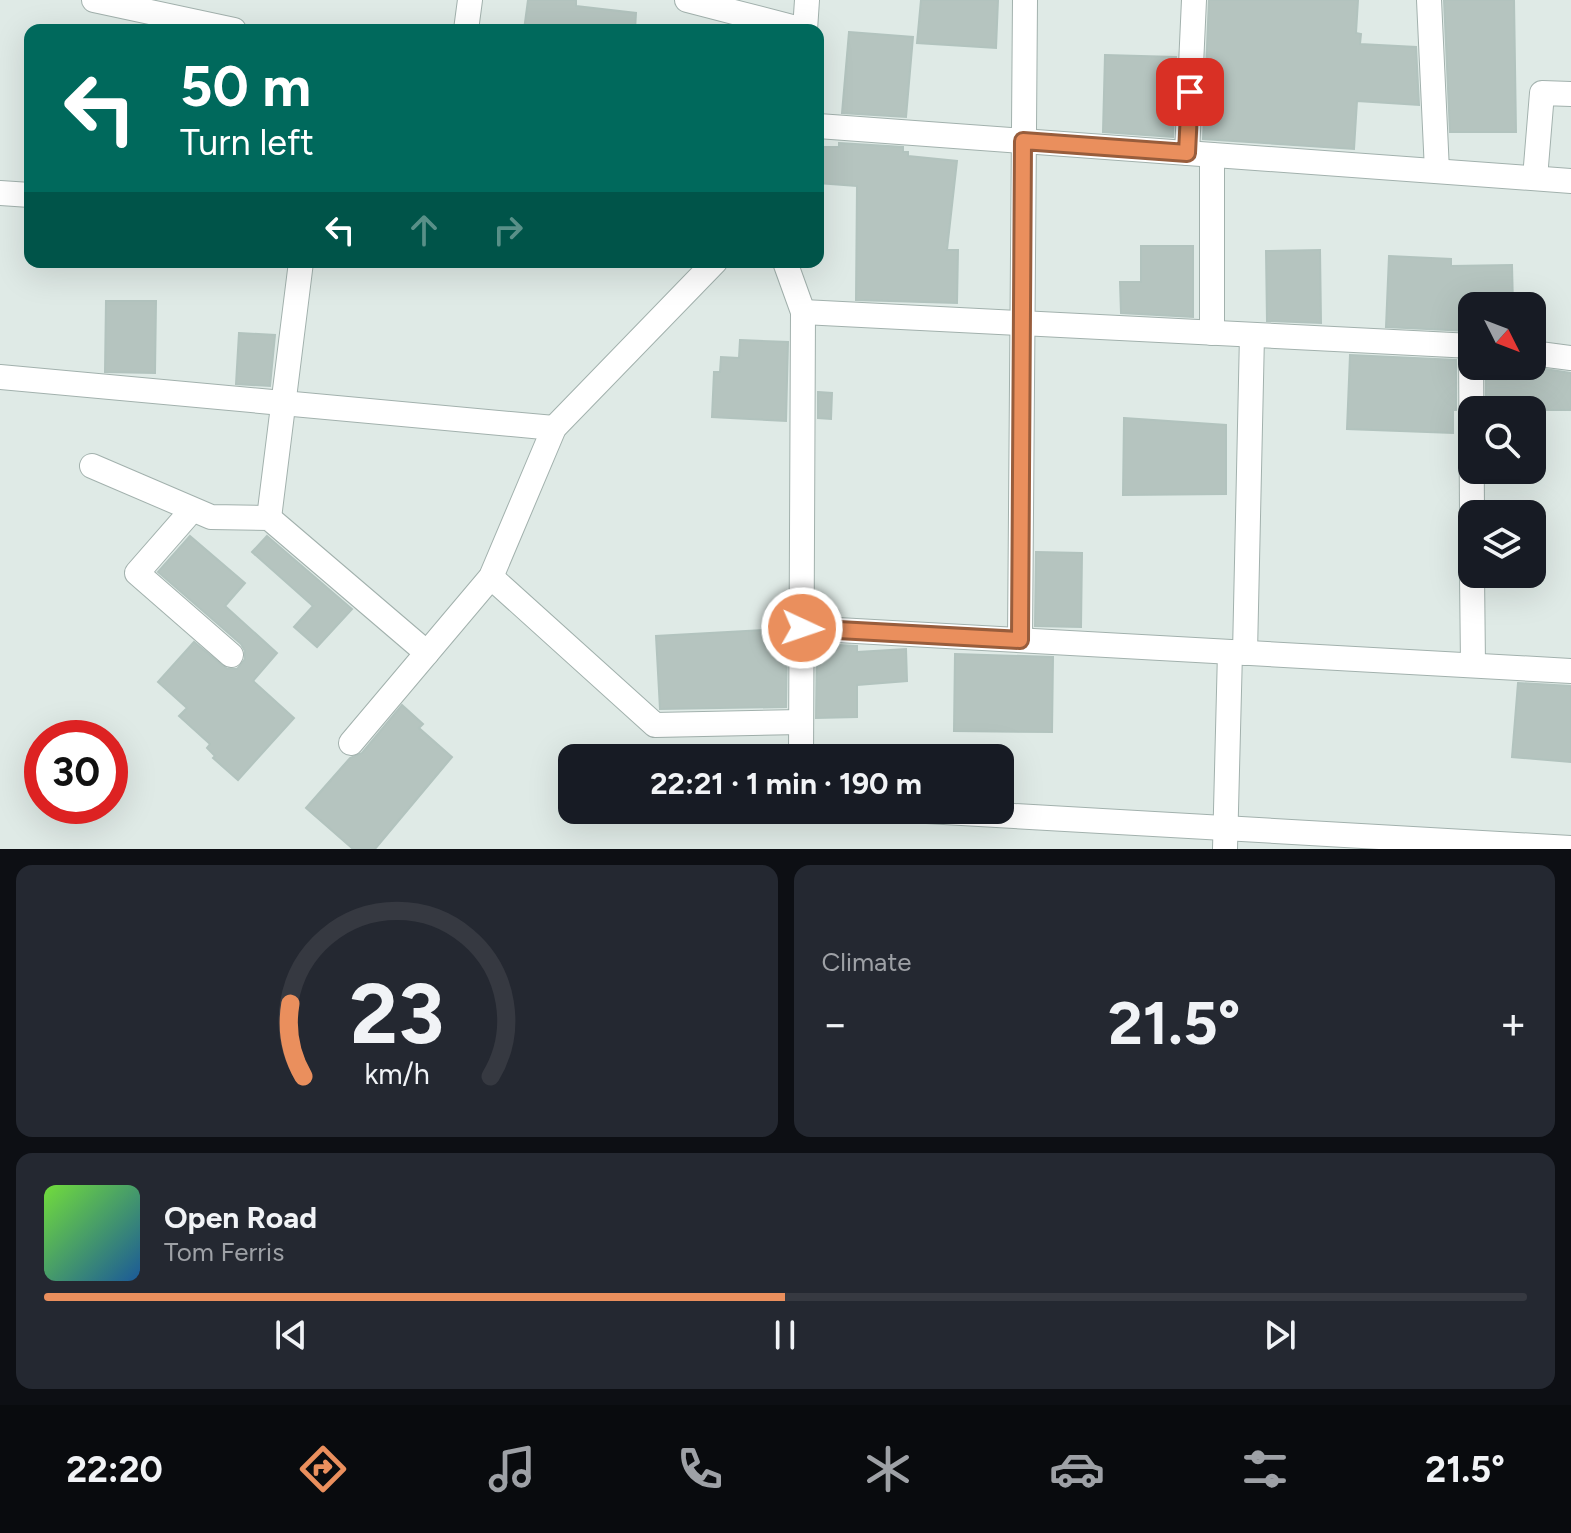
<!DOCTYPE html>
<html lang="en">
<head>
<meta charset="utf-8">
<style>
  :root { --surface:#171b24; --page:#242831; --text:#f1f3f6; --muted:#9ea1a6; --line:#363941; --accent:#ea8f5d }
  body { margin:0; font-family:Figtree,sans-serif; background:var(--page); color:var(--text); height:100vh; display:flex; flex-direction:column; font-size:30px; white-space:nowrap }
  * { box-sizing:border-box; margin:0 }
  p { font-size:26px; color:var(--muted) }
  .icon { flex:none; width:44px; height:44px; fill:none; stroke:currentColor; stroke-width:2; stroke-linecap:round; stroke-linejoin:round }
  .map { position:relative; height:849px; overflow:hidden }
  .details { display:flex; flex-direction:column; gap:16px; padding:16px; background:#0d0f14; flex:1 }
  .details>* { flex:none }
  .banner { position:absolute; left:24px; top:24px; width:800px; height:244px; border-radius:16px; box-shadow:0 8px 32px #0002; background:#00695c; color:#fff; overflow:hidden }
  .needle { width:52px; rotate:132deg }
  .tools { position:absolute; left:1458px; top:292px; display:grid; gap:16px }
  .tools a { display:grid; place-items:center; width:88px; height:88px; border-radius:16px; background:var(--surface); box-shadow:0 8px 32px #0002; font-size:40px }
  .speed { position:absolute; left:24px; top:720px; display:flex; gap:16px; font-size:40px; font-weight:700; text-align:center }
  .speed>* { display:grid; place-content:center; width:104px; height:104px; border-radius:50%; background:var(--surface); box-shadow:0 8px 32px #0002; line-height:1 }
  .speed .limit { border:12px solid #d22; background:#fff; color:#111 }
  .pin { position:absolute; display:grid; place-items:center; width:68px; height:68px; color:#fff; margin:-34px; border-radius:16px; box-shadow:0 4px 12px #0006 }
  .me { position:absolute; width:88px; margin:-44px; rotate:93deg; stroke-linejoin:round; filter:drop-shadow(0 0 6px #0008) }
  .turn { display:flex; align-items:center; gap:28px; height:168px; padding:0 24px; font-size:36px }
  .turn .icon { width:104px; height:104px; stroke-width:2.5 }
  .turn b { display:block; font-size:56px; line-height:68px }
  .lanes { display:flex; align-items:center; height:76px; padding:0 24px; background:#0003; justify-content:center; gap:40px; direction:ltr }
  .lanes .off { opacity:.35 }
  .big { font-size:60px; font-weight:700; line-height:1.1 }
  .details .tile { flex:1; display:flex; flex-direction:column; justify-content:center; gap:12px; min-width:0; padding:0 28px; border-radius:16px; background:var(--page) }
  .details .dial { align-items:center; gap:0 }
  .dial svg { height:208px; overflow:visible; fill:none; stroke:var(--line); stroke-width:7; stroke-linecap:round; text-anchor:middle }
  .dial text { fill:var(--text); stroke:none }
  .song { display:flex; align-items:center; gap:24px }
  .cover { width:96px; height:96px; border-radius:12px; background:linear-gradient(135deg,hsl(100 70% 55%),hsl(210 70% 35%)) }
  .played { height:8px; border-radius:4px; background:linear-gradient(90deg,var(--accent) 50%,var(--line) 50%) }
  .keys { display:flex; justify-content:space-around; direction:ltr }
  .heat { display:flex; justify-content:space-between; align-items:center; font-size:44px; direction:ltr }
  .details .tiles { flex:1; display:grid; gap:16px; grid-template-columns:1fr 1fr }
  .tile:last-child { grid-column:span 2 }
  .trip { position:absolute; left:558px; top:744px; width:456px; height:80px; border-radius:16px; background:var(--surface); box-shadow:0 8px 32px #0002; font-weight:700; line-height:80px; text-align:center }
  .dock { display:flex; height:128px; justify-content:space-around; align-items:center; background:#090b0e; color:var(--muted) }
  .dock .icon { width:56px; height:56px }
  .dock .active { color:var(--accent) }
  .dock b { font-size:36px; color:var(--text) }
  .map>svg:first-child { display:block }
</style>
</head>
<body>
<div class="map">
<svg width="1571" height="849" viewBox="0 0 1571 849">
  <rect width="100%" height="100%" fill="#dfeae6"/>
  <g fill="#b5c4bf" stroke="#b2c3be" stroke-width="2">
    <polygon points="528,0 576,0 576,6 636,13 635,30 524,30"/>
    <polygon points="921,0 998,0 996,48 917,43"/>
    <polygon points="1209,0 1358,0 1356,33 1361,34 1360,44 1416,47 1419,105 1357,101 1354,149 1203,139"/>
    <polygon points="1444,0 1514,0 1516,132 1450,132"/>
    <polygon points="849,32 913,37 906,117 842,113"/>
    <polygon points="1105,55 1176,57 1173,137 1103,132"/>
    <polygon points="839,143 903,147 903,152 908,152 908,156 957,161 947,250 958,250 957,303 856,300 857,186 818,183 819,147 839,147"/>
    <polygon points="1141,246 1193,246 1193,317 1121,313 1120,282 1141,282"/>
    <polygon points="1320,250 1321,323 1267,321 1266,251"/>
    <polygon points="1389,256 1451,259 1451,266 1512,265 1513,306 1469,306 1468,331 1386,327"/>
    <polygon points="106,301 156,301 155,373 105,372"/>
    <polygon points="239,333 275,335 270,386 236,384"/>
    <polygon points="740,340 788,342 786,421 712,417 714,372 720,372 721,357 739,358"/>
    <polygon points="1350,355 1456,360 1456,410 1453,410 1453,433 1347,429"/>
    <polygon points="1486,366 1526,366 1571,373 1571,410 1486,410"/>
    <polygon points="818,392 832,393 831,419 818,418"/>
    <polygon points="1124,418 1226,425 1226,494 1123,495"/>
    <polygon points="190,536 245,583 225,606 277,653 253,681 294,718 238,780 213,758 215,756 207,748 210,744 179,716 187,708 158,682 194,642 227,669 237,669 245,659 245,651 241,644 158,572"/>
    <polygon points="267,536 352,609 317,647 294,627 313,606 252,552"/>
    <polygon points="1036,552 1082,553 1081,627 1035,626"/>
    <polygon points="781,629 782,642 787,642 786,707 660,709 656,636"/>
    <polygon points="817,644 857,646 857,652 906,649 907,681 857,685 857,717 816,718"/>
    <polygon points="955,654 1053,657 1052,732 954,731"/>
    <polygon points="1518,683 1571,686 1571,762 1512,757"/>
    <polygon points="402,705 423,724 419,728 452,757 375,849 353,849 306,808 350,758 362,753"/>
  </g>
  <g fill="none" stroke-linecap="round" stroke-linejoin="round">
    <g stroke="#a2b1ad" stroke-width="26">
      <g id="street">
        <polyline points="94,0 234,30"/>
        <polyline points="687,0 804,30"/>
        <polyline points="1429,0 1437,171"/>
        <polyline points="466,30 470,0"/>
        <polyline points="805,30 807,0"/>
        <polyline points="818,126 1571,181"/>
        <polyline points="1187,153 1194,0"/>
        <polyline points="1212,155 1212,333"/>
        <polyline points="1535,178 1542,93 1571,94"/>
        <polyline points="0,193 30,195"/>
        <polyline points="785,262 803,312 801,758"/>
        <polyline points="803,312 1472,346"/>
        <polyline points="1471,346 1472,514"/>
        <polyline points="1532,353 1571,358"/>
        <polyline points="0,377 554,428"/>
        <polyline points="92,466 211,517 269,518 427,653"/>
        <polyline points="192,510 137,573 231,655"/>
        <polyline points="269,518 301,262"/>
        <polyline points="1472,574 1473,665"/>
        <polyline points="491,577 655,725 801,722"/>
        <polyline points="802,628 1571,671"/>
        <polyline points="1020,640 1025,0"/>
        <polyline points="1245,653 1252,335"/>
        <polyline points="351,743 491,577 554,428 715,262"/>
        <polyline points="909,810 1571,848"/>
        <polyline points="1225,849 1230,652"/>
      </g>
    </g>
    <use href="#street" stroke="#fff" stroke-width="24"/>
  </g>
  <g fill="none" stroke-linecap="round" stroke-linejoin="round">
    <g stroke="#985d3c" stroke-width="20">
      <polyline id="route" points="802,628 1020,640 1023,141 1187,153 1190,92"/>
    </g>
    <use href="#route" stroke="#ea8f5d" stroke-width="14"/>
  </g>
</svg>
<div class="tools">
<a><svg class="needle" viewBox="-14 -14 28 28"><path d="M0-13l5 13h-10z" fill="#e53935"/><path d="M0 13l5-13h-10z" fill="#9ea1a6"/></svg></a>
<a><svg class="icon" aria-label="search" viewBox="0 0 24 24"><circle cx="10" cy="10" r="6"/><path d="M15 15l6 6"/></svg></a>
<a><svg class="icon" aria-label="layers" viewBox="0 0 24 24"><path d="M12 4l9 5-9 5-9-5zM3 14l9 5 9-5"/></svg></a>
</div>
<div class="speed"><div class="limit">30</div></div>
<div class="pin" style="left:1190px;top:92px;background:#d93025"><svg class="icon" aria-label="arrive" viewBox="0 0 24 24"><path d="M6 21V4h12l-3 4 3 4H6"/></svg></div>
<svg class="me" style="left:802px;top:628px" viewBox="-20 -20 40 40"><circle r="17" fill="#ea8f5d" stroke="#fff" stroke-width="3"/><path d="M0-11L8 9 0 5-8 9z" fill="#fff"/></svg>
<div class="trip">22:21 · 1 min · 190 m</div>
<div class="banner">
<div class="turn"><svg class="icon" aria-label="left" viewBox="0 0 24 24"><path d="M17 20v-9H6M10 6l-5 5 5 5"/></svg><div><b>50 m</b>Turn left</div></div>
<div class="lanes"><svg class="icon" aria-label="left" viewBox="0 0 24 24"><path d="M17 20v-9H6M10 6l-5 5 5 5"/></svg><svg class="icon off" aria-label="ahead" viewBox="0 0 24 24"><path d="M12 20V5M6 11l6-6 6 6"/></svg><svg class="icon off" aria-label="right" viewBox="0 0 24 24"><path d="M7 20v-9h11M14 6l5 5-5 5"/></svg></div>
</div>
</div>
<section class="details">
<div class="tiles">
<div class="tile dial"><svg viewBox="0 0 100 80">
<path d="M14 69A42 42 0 1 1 86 69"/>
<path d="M14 69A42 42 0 0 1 9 41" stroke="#ea8f5d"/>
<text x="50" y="56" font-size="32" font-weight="700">23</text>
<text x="50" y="72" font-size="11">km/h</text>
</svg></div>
<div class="tile"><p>Climate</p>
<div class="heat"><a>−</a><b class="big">21.5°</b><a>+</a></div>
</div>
<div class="tile">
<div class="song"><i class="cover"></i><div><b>Open Road</b><p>Tom Ferris</p></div></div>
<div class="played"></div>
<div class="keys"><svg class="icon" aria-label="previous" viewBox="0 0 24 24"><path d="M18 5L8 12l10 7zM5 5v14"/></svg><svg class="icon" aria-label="pause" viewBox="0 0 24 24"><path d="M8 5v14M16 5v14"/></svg><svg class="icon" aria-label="next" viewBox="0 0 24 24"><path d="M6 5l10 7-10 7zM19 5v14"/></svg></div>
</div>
</div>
</section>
<nav class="dock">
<b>22:20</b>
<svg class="icon active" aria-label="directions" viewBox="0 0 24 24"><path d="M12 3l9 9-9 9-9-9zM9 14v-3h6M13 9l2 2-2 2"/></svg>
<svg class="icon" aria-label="music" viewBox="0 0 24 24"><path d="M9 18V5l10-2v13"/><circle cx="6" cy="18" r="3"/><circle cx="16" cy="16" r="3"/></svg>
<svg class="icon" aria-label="phone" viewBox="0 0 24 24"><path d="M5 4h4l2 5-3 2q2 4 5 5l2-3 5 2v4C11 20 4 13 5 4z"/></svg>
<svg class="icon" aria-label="climate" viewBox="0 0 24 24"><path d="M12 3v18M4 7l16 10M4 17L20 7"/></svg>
<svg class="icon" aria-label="car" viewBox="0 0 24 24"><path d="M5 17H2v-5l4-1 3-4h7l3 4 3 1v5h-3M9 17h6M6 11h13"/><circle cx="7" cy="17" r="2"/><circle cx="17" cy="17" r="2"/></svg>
<svg class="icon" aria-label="filters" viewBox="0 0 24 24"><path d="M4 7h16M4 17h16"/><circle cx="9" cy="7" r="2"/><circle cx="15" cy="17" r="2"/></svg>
<b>21.5°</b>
</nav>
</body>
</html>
